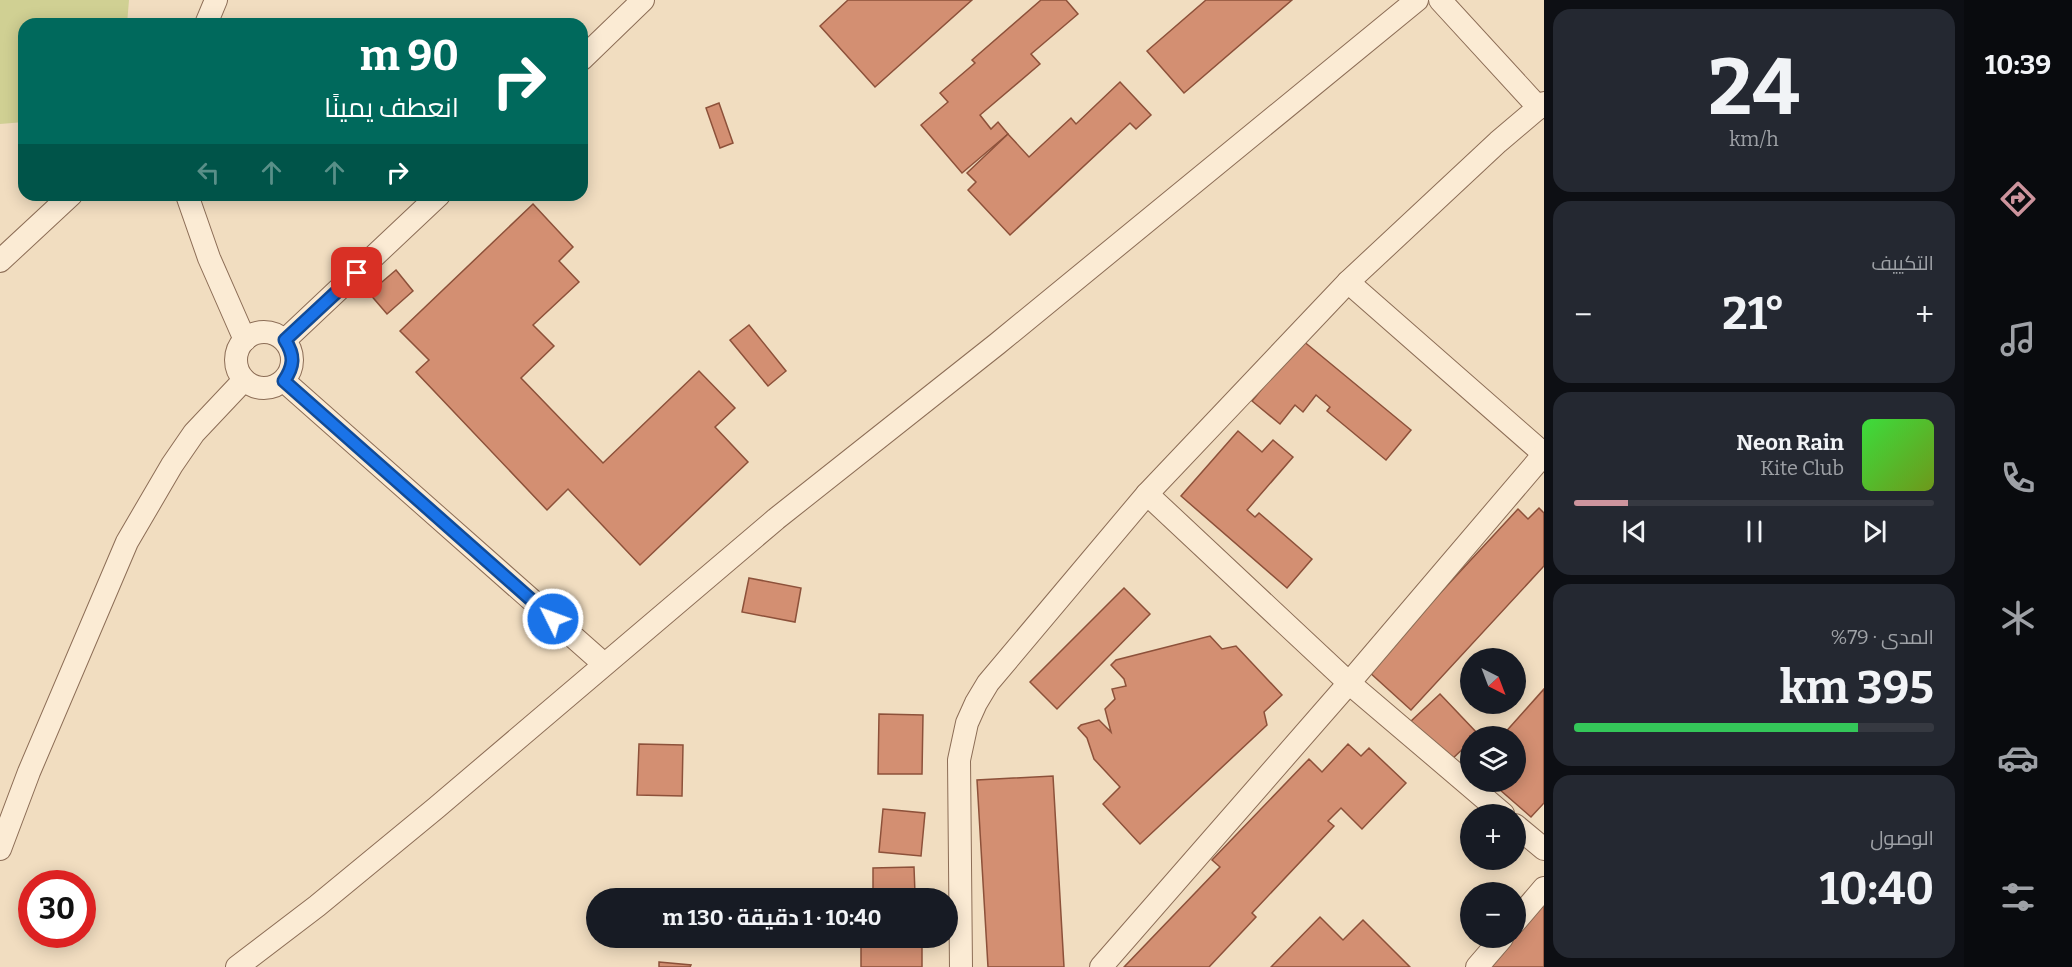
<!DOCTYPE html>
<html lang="ar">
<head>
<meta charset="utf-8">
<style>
  :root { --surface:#171b24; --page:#242831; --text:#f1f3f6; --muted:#9ea1a6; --line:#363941; --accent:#cd949d }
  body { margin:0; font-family:Bitter,Cairo,serif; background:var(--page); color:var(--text); direction:rtl; height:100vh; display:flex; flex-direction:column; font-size:22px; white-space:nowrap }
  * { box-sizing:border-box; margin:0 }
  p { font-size:20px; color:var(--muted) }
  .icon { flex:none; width:33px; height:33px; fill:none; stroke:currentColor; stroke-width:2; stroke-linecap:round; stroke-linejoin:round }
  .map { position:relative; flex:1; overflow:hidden; direction:ltr }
  .drawer { display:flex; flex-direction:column; gap:9px; padding:9px; background:#0d0f14; width:420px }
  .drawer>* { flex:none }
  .banner { position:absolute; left:18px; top:18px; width:570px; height:183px; border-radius:18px; box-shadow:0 3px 15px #0003; direction:rtl; background:#00695c; color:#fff; overflow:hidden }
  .needle { width:39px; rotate:138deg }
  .controls { position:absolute; left:1460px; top:648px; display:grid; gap:12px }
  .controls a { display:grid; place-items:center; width:66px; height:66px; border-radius:50%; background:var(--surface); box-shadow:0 3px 15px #0003; font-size:30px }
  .speed { position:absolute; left:18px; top:870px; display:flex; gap:12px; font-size:30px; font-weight:700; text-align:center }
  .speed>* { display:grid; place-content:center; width:78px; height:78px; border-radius:50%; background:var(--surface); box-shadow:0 3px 15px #0003; line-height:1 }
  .speed .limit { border:9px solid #d22; background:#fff; color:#111 }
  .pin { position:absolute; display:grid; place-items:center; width:51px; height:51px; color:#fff; margin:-26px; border-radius:12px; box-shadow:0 3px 9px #0006 }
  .me { position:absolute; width:66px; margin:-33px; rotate:312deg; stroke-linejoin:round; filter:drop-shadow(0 0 4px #0008) }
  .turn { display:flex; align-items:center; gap:21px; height:126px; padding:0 30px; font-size:27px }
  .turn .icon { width:78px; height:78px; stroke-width:2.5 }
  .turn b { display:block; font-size:42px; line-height:51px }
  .lanes { display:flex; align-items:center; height:57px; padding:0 30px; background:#0003; justify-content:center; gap:30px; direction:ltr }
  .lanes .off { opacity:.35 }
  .big { font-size:45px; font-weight:700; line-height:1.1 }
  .drawer .tile { flex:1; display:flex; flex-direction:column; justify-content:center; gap:9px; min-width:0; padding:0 21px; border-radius:18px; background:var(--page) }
  .drawer .dial { align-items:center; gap:0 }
  .dial b { font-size:78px; line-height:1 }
  .song { display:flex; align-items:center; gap:18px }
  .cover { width:72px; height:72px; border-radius:9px; background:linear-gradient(135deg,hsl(120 70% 55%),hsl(80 70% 35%)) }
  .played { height:6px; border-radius:3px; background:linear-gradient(90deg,var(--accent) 15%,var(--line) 15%) }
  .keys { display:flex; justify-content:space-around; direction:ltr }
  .heat { display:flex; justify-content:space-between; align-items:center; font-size:33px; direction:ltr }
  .charge { height:9px; border-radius:4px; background:linear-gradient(90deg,#34c759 79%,var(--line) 0) }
  .trip { position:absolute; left:586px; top:888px; width:372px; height:60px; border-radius:30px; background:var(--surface); box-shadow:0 3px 15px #0003; font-weight:700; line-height:60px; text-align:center; direction:rtl }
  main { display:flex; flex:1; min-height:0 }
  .menu { display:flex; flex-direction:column; width:108px; justify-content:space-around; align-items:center; background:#090b0e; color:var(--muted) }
  .menu .icon { width:42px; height:42px }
  .menu .on { color:var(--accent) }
  .menu b { font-size:27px; color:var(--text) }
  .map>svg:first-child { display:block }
</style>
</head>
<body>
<main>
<nav class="menu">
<b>10:39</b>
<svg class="icon on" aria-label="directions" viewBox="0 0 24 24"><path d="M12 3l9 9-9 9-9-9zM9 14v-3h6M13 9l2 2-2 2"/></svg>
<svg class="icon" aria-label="music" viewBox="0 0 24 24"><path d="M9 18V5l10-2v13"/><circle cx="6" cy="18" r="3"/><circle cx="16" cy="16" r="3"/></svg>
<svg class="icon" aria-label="phone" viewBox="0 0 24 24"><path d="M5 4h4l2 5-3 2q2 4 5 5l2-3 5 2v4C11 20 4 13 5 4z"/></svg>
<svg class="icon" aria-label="climate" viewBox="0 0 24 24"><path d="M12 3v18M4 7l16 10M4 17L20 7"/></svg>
<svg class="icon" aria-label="car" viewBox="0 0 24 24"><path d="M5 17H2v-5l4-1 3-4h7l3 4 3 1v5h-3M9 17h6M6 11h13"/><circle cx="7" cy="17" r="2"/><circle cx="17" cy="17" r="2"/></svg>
<svg class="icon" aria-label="filters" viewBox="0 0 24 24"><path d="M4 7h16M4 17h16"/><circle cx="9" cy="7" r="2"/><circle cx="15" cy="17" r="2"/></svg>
</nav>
<section class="drawer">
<div class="tile dial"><b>24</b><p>km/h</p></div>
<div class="tile"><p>التكييف</p>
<div class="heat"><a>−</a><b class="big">21°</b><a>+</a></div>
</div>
<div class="tile">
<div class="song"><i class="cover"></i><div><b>Neon Rain</b><p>Kite Club</p></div></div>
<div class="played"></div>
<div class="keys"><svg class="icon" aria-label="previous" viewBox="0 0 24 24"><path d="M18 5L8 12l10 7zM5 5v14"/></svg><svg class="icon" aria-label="pause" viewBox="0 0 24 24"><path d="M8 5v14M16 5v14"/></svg><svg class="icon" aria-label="next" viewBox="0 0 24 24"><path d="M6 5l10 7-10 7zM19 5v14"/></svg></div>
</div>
<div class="tile"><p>المدى · 79%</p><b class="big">395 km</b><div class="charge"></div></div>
<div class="tile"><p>الوصول</p><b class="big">10:40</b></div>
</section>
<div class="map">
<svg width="1544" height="967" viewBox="0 0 1544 967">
  <rect width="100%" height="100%" fill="#f1ddc0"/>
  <polygon fill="#d0d093" points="0,0 129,0 127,24 24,24 24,122 0,124"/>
  <g fill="#d38f72" stroke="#8d513a" stroke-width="1.5">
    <polygon points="848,0 972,0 875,87 820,26"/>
    <polygon points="1041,0 1066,0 1078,14 1031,54 1040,64 980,115 991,129 998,122 1008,134 962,173 921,125 948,102 940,93 975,63 972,60"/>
    <polygon points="1206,0 1292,0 1184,93 1147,51"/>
    <polygon points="1120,82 1151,115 1136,129 1130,123 1010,235 968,190 976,182 967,173 1008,134 1029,157 1071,118 1076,124"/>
    <polygon points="719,103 733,143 720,148 706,108"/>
    <polygon points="533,204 573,247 559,261 579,282 533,325 554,346 521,378 603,463 699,371 735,408 715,427 748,462 640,565 568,489 547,510 416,372 429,360 400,331"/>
    <polygon points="396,270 413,291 387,314 369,293"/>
    <polygon points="749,325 786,371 768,386 730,340"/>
    <polygon points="1302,340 1411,430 1386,460 1327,411 1330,407 1316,395 1303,412 1295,405 1280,424 1252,401"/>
    <polygon points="1238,431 1262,452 1273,440 1293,457 1247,510 1255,517 1259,513 1312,559 1287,588 1181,496"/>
    <polygon points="1539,508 1544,513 1544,566 1411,710 1368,671 1518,509 1528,519"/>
    <polygon points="749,578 801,588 795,622 742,612"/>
    <polygon points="1124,588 1150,614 1057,709 1030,682"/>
    <polygon points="1210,636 1222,649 1236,646 1282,695 1264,712 1267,725 1140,844 1103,804 1120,787 1094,759 1087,738 1078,728 1081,725 1099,720 1111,732 1105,709 1115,699 1112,689 1126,686 1124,679 1111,665 1116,660"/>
    <polygon points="1544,689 1544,803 1531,817 1491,782 1515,782 1515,736 1502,736"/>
    <polygon points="1440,694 1478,734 1476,736 1470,736 1470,742 1449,762 1410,722"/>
    <polygon points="879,714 923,715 922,774 878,774"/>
    <polygon points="639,744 683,745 682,796 637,795"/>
    <polygon points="1348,744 1361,756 1369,748 1406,783 1362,829 1341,808 1328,821 1334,826 1252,913 1256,917 1209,967 1124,967 1220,867 1212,860 1309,759 1322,772"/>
    <polygon points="1053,776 1064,967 988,967 977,780"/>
    <polygon points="883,809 925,813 921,856 879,852"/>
    <polygon points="914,867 915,894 873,896 873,868"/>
    <polygon points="1544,903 1544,967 1486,967 1513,938 1515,938 1515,935"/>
    <polygon points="1320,917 1343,940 1363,920 1410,967 1271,967"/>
    <rect x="861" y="938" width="61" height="29"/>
    <polygon points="659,962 691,965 690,967 659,967"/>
  </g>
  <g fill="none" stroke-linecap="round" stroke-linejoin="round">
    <g stroke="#8c6d56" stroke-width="24">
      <g id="minor">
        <polyline points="1440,0 1539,108"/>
        <polyline points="206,24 216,0"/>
        <polyline points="582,59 643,0"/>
        <polyline points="187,195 209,258 245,340"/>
        <polyline points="0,261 71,195"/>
        <polyline points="1348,282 1544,454"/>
        <circle cx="264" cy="360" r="28"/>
        <polyline points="285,340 439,195"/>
        <polyline points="284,381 604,664"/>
        <polyline points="1147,494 1349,683 1503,814"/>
        <polyline points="1515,825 1544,849"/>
        <polyline points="0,849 29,772 127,542 172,465 194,433 244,380"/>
        <polyline points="1515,922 1544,888"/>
        <polyline points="237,967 317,906 436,808 776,519 997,344 1417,0"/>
        <polyline points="961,967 959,760 967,723 976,703 988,683 1147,494 1348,282 1498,142 1544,103"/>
        <polyline points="1101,967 1349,683 1544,454"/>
        <polyline points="1477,967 1502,938"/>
      </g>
    </g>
    <use href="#minor" stroke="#fbebd4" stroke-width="22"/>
  </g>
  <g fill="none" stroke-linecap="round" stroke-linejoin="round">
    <g stroke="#114b97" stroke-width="15">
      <path id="route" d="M357,273l-72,67c10,16 9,26 -1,41l269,238"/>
    </g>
    <use href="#route" stroke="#1a73e8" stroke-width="10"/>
  </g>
</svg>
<div class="controls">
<a><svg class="needle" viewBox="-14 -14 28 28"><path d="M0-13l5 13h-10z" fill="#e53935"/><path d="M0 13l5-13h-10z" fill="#9ea1a6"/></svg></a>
<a><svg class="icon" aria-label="layers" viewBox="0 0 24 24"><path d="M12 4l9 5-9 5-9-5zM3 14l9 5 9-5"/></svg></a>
<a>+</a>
<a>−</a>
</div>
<div class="speed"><div class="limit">30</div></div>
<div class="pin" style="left:357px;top:273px;background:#d93025"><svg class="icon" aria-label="arrive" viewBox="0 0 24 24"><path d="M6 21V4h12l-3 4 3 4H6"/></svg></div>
<svg class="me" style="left:553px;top:619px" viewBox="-20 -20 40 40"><circle r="17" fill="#1a73e8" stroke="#fff" stroke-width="3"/><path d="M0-11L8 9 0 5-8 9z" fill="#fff"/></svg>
<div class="trip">10:40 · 1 دقيقة · 130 m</div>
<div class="banner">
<div class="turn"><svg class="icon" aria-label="right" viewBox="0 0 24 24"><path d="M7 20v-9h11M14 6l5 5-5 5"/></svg><div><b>90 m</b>انعطف يمينًا</div></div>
<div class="lanes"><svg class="icon off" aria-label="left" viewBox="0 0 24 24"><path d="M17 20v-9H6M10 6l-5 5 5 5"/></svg><svg class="icon off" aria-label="ahead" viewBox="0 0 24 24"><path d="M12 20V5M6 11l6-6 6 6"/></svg><svg class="icon off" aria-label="ahead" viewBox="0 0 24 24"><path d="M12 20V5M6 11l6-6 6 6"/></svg><svg class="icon" aria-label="right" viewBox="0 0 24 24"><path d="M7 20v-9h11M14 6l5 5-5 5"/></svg></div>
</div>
</div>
</main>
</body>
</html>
